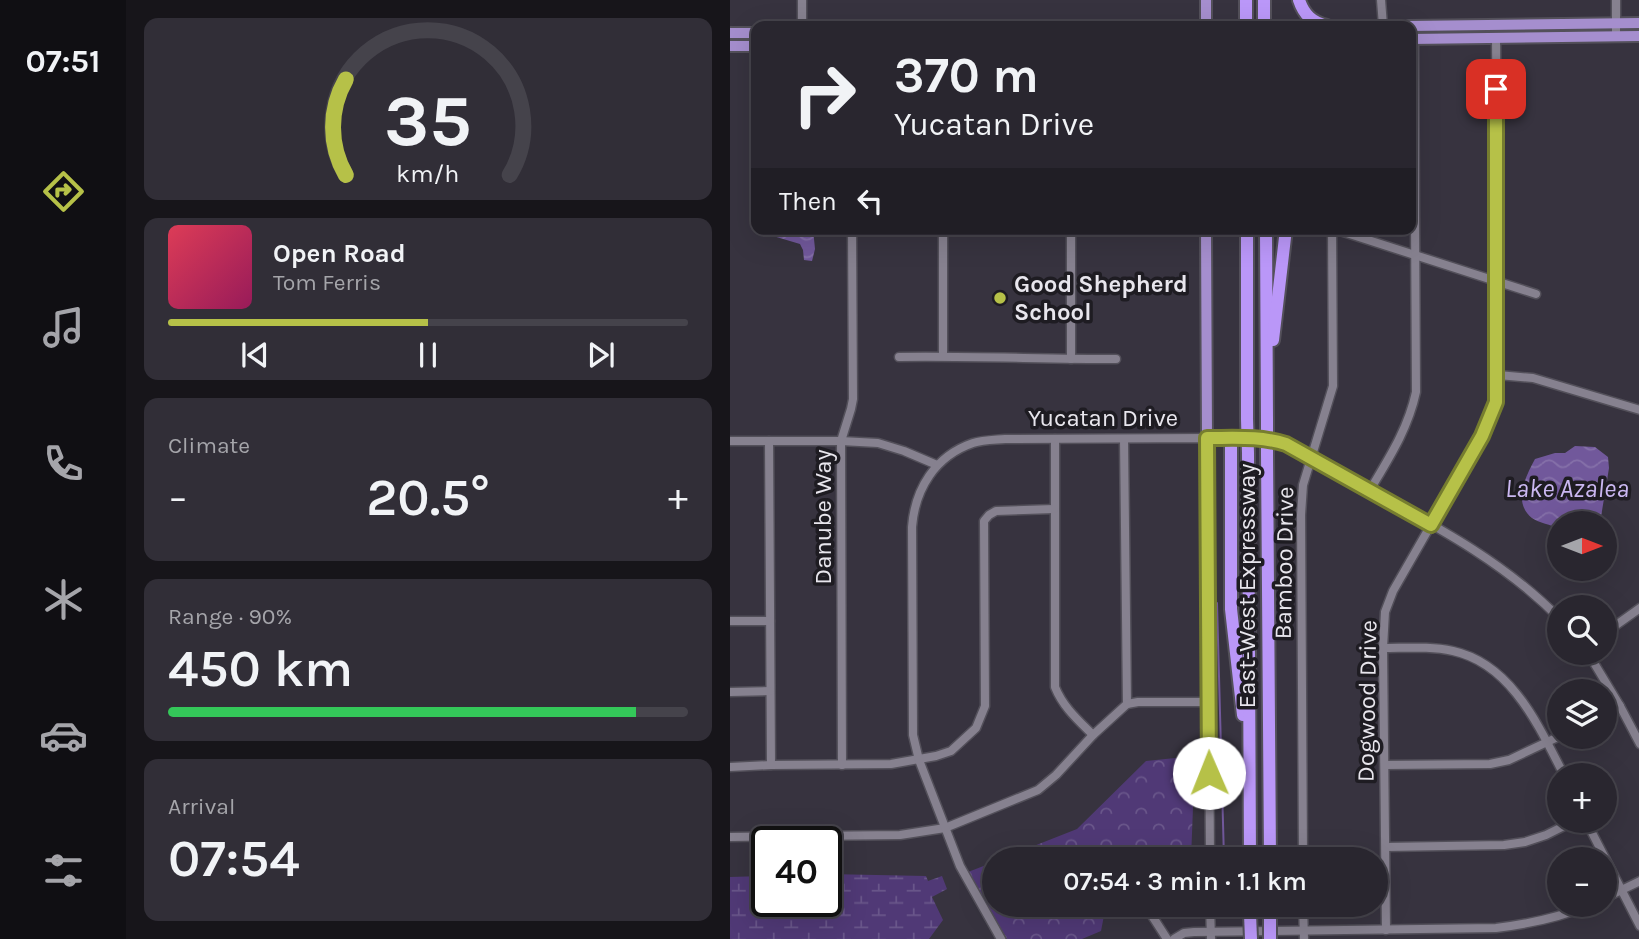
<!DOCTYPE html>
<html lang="en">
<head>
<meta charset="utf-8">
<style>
  :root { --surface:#29262f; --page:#312e37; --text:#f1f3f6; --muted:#a5a5aa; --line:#45434b; --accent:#b6c148 }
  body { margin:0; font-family:Karla,sans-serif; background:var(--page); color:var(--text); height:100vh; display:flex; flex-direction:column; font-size:26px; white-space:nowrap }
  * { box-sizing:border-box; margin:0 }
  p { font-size:23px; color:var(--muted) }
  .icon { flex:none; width:38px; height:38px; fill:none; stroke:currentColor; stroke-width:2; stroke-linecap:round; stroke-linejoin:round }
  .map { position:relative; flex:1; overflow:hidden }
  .details { display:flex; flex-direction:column; gap:18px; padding:18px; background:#17151a; width:604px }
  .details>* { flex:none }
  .hud { position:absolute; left:21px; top:21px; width:665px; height:214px; border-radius:14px; box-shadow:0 7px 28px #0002,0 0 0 2px var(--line); background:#29262f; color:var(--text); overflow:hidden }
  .needle { width:46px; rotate:90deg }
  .tools { position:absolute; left:817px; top:511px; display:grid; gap:14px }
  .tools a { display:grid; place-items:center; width:70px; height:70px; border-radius:50%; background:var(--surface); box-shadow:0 7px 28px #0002,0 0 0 2px var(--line); font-size:35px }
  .speed { position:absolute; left:21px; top:826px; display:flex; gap:14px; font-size:35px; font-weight:700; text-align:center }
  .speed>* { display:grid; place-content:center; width:91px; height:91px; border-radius:50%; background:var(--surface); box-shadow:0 7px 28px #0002,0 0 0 2px var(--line); line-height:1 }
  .speed .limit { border:4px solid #111; border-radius:10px; background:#fff; color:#111 }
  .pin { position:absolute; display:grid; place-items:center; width:60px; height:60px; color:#fff; margin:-30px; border-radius:14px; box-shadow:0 4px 10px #0006 }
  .me { position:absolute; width:77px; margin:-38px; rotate:359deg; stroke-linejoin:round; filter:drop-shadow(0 0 5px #0008) }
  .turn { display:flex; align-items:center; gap:24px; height:147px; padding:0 28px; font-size:32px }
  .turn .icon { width:91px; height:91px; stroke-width:2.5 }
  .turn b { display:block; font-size:49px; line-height:60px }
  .then { display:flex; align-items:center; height:66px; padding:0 28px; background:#0003; gap:14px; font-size:26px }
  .big { font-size:52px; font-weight:600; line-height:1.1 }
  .details .tile { flex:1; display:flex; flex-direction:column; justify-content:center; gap:10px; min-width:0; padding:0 24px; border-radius:14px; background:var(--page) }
  .details .dial { align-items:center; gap:0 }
  .dial svg { height:182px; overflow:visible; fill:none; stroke:var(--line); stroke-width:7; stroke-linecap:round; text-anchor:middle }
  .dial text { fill:var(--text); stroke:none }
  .song { display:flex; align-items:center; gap:21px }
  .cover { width:84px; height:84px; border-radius:10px; background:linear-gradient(135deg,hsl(350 70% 55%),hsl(330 70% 35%)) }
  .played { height:7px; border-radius:4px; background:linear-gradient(90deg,var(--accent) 50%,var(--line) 50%) }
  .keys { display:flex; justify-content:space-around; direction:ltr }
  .heat { display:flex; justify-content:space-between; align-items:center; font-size:38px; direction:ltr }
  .charge { height:10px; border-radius:5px; background:linear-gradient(90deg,#34c759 90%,var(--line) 0) }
  .trip { position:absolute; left:252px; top:847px; width:406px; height:70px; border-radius:35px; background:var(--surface); box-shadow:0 7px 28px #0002,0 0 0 2px var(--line); font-weight:600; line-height:70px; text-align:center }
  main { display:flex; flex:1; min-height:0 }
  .dock { display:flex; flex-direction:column; width:126px; justify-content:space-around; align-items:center; background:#100f13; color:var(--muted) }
  .dock .icon { width:49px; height:49px }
  .dock .on { color:var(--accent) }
  .dock b { font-size:32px; color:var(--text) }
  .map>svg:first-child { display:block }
</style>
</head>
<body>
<main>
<nav class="dock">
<b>07:51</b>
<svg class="icon on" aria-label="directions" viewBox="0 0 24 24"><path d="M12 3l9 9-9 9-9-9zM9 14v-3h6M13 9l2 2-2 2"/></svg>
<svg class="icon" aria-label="music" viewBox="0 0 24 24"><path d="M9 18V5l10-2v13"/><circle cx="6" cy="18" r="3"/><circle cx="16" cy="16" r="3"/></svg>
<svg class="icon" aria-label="phone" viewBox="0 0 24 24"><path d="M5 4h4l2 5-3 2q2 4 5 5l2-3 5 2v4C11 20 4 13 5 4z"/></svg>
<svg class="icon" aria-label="climate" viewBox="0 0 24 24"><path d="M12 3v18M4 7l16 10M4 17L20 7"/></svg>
<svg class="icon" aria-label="car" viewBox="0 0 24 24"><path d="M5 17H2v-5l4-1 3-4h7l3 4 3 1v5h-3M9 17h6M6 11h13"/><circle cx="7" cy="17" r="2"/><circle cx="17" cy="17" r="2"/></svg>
<svg class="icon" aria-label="filters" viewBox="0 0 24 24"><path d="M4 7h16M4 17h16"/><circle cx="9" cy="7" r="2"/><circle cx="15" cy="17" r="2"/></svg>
</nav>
<section class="details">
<div class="tile dial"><svg viewBox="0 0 100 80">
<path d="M14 69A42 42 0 1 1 86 69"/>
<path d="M14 69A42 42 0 0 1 14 27" stroke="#b6c148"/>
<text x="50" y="56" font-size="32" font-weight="700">35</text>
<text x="50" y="72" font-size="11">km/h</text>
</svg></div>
<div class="tile">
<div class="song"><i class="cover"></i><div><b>Open Road</b><p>Tom Ferris</p></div></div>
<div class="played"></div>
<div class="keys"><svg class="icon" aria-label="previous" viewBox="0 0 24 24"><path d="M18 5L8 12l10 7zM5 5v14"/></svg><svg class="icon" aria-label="pause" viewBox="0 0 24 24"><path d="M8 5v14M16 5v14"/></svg><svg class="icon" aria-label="next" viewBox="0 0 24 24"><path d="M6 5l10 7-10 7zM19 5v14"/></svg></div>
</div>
<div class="tile"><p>Climate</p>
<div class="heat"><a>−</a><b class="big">20.5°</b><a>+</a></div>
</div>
<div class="tile"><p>Range · 90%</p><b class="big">450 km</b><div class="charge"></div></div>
<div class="tile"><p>Arrival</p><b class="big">07:54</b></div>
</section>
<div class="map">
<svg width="910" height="939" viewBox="0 0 910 939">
  <defs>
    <pattern id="wetland-marsh" width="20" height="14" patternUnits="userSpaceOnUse" patternTransform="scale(1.75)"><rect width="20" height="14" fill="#503976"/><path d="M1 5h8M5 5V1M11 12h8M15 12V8" fill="none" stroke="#69568a"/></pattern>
    <pattern id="park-crowns" width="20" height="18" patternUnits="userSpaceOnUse" patternTransform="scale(1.75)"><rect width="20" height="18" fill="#503976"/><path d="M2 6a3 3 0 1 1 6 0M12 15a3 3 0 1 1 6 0" fill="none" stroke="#69568a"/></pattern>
    <pattern id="water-waves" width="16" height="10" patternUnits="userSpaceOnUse" patternTransform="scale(1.75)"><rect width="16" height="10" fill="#71589b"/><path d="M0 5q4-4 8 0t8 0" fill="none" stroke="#8570a9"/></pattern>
  </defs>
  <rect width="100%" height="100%" fill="#37333f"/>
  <polygon fill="url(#wetland-marsh)" points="96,874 196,876 198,881 212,876 217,889 202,897 213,920 199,939 0,939 0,877 37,876 37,901 96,901"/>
  <g fill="url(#park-crowns)">
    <polygon points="465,756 461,859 271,859 347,829 416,761"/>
    <polygon points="264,862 264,905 376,905 371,931 352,939 277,939 238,872"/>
  </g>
  <g fill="url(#water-waves)">
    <polygon points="27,229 83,229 85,249 82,261 74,260 73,250 70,244 33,233"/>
    <path d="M845,446l20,1 13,10 1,11 -9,55h-40l-1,5c-8,-3 -20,-5 -27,-10 -20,-16 -6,-42 3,-59l20,-6h10z"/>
  </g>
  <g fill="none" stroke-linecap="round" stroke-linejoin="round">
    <g stroke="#71589b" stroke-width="2">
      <polyline points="487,603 494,859"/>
      <polyline points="496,905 496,912"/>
    </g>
    <g stroke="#53505a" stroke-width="11">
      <g id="minor">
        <polyline points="72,0 72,26"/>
        <polyline points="651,0 653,26"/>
        <polyline points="886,0 886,36"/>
        <polyline points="213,229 213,356"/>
        <polyline points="341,229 341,359"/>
        <polyline points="604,229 806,294"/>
        <path d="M169,357c73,-1 145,2 217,2"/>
        <polyline points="768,375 803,378 910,410"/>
        <path d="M501,438c35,-1 45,1 76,17 86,51 182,91 253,164"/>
        <path d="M325,439v248c8,20 23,33 38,48"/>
        <polyline points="394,439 397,704"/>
        <polyline points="0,441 111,441 148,443 174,451 207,465"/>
        <polyline points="39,441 41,765"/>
        <path d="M640,490c19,-32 38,-61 46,-98l-2,-353"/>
        <polyline points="0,621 40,621"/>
        <polyline points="875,633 910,608"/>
        <path d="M653,648c24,0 47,-2 70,3 59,13 86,76 111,124"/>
        <polyline points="858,653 890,706 910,744"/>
        <polyline points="0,692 40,691"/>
        <polyline points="875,713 890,706"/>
        <polyline points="112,765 111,441 121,409 123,399 122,229"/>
        <polyline points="655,765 760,764 779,760 830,736"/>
        <polyline points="0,767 41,765 161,764 206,756 221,751 246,728 255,706 254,521 259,515 266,511 324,509"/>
        <polyline points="856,821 910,926"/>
        <polyline points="0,837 170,835 215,828 308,790 326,775 363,735 397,704 408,702 478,702"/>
        <polyline points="656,847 774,845 795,842 816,835 844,821"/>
        <polyline points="573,859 571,515 573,485 603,386 602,229"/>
        <polyline points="875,898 910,881"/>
        <polyline points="480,905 481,939"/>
        <polyline points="573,905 574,939"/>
        <polyline points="419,911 437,939"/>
        <polyline points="656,930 653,648 655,612 663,591 752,436 766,402 768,281 766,38"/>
        <path d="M271,939l-41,-73 -41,-106 -6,-25 -1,-208c3,-38 23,-71 61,-84 10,-3 21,-3 32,-4l202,-1 3,421"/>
        <path d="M444,939l10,-6 10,-1 302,-4c32,-4 63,-10 93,-23"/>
      </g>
    </g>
    <g stroke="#53505a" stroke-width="14">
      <g id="major">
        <polyline points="476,0 476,26"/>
        <polyline points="679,26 910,23"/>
        <polyline points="0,33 26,33"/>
        <polyline points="681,39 910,36"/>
        <polyline points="0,46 26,46"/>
        <polyline points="476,229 477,438 501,438"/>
      </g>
    </g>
    <g stroke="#53505a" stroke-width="16">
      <g id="highway">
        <polyline points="516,0 516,26"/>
        <polyline points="534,0 534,26"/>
        <path d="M569,0c5,15 13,22 28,26"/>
        <polyline points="517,229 517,419"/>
        <polyline points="536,229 537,419"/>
        <polyline points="543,340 556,229"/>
        <polyline points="501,438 501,609 513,715"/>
        <polyline points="518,453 520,859"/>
        <polyline points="537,454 540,859"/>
      </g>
    </g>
    <use href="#minor" stroke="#86818f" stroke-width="8"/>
    <use href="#major" stroke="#a58ece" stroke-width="10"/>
    <use href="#highway" stroke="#ba97f8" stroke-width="12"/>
    <g stroke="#53505a" stroke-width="16" stroke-linecap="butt">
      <g id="highway-bridge">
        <polyline points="517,419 518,453"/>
        <polyline points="537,419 537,454"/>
        <polyline points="520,914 521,939"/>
        <polyline points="540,914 540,939"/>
      </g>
    </g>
    <use href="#highway-bridge" stroke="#ba97f8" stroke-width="12"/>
  </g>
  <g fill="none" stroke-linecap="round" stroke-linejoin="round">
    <g stroke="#767d2f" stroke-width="18">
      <path id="route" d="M479,773l-2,-335c28,0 54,-2 79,6l145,81 51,-89 14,-34v-313"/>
    </g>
    <use href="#route" stroke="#b6c148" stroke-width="12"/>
  </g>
  <circle fill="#b6c148" stroke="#1e1c22" stroke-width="2.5" cx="270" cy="298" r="7"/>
  <g text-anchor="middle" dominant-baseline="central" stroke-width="7" stroke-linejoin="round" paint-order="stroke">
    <g font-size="24" font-weight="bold" fill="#e8e6ed" stroke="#1e1c22" text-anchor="start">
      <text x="284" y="284">Good Shepherd<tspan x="284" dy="28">School</tspan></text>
    </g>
    <g font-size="24" fill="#e8e6ed" stroke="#1e1c22">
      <text x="373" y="418">Yucatan Drive</text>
      <text transform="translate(93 517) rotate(-90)">Danube Way</text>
      <text transform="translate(554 563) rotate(-89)">Bamboo Drive</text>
      <text transform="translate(517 586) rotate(-90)">East-West Expressway</text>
      <text transform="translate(637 701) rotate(-89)">Dogwood Drive</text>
    </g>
    <g font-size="26" font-style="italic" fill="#cab7f1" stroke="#1e1c22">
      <text x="837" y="488">Lake Azalea</text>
    </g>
  </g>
</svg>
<div class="tools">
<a><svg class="needle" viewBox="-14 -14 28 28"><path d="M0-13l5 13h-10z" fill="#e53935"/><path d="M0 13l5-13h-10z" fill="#a5a5aa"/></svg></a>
<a><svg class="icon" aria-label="search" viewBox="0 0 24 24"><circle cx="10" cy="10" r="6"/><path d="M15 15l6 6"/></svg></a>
<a><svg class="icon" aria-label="layers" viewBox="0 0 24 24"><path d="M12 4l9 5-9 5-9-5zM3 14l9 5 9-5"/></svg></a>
<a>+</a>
<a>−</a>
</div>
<div class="speed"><div class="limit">40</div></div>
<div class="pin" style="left:766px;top:89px;background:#d93025"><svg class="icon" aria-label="arrive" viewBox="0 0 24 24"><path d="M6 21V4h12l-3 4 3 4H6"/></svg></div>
<svg class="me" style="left:479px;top:773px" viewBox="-20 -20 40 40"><circle r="19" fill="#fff"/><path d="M0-13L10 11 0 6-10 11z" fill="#b6c148"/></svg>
<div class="trip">07:54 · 3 min · 1.1 km</div>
<div class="hud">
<div class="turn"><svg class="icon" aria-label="right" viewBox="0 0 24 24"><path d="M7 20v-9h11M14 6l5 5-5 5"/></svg><div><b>370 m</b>Yucatan Drive</div></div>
<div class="then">Then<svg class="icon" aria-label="left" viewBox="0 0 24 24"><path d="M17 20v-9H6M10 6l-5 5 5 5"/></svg></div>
</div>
</div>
</main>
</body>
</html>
